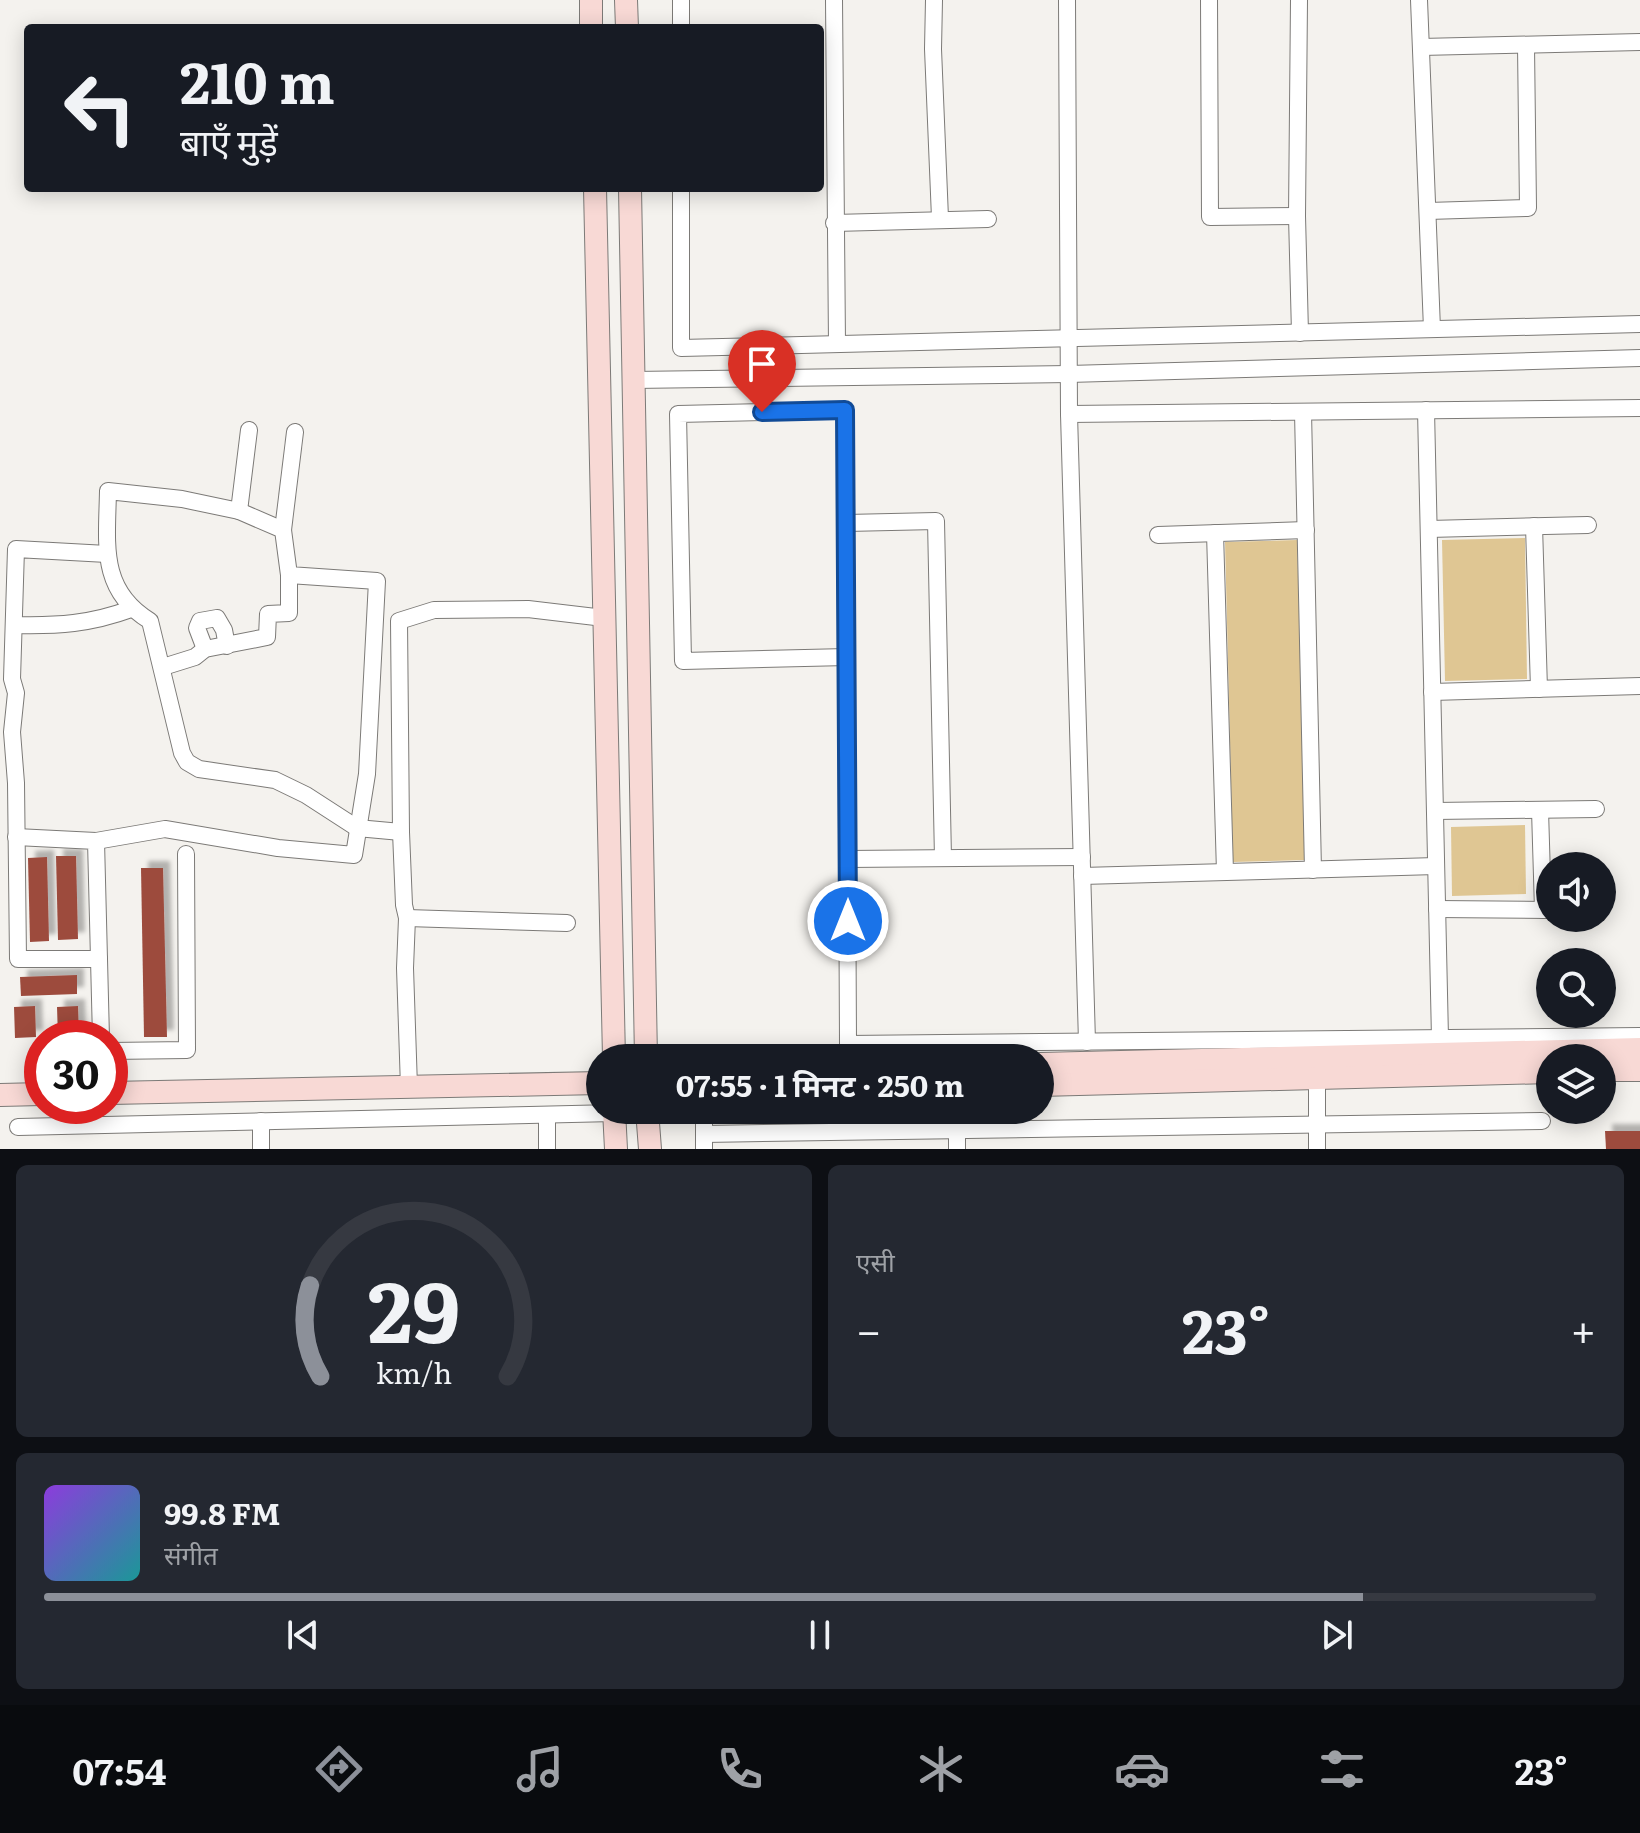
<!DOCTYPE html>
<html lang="hi">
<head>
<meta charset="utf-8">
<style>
  :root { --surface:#171b24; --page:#242831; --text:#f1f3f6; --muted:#9ea1a6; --line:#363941; --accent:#8c9099 }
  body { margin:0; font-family:Literata,"Noto Sans Devanagari",serif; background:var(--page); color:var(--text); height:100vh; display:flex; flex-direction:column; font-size:30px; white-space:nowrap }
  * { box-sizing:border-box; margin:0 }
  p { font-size:26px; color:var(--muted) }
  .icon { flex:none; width:44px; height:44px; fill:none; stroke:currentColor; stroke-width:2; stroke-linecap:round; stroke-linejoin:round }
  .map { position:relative; height:1149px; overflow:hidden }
  .drawer { display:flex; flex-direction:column; gap:16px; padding:16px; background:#0d0f14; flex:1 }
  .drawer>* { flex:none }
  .banner { position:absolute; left:24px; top:24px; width:800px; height:168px; border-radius:8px; box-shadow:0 4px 20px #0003; background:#171b24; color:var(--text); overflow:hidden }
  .tools { position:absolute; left:1536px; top:852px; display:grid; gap:16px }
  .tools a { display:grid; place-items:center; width:80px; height:80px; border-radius:50%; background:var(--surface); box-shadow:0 4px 20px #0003; font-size:40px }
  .speed { position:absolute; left:24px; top:1020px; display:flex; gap:16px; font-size:40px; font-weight:700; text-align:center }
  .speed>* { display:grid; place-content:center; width:104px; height:104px; border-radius:50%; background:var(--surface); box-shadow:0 4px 20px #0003; line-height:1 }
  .speed .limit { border:12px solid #d22; background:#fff; color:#111 }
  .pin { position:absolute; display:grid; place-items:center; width:68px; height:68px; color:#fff; margin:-82px -34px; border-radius:50% 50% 50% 0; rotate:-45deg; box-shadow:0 0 8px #0007 }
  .pin .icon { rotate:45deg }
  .me { position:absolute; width:88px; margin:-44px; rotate:0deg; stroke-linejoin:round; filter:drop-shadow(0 0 6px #0008) }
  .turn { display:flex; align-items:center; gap:28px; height:168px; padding:0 24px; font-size:36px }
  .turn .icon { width:104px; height:104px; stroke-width:2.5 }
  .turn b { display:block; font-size:56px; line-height:68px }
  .big { font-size:60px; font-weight:700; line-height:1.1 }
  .drawer .widget { flex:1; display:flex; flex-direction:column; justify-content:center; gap:12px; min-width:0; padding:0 28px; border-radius:12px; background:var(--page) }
  .drawer .dial { align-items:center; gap:0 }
  .dial svg { height:208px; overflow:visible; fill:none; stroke:var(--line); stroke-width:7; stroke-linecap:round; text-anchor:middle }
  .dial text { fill:var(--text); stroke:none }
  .song { display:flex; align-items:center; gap:24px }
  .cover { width:96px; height:96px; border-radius:12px; background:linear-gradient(135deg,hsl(270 70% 55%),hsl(180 70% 35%)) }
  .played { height:8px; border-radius:4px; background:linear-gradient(90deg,var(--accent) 85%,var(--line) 85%) }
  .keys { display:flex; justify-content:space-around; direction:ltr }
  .heat { display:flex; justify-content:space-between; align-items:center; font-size:44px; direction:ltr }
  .drawer .tiles { flex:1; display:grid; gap:16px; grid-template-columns:1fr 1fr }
  .widget:last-child { grid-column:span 2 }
  .trip { position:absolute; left:586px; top:1044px; width:468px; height:80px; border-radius:40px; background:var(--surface); box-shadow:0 4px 20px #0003; font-weight:700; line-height:80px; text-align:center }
  .dock { display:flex; height:128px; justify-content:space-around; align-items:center; background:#090b0e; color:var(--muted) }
  .dock .icon { width:56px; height:56px }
  .dock .active { color:var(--accent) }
  .dock b { font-size:36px; color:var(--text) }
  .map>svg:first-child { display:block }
</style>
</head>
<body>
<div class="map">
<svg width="1640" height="1149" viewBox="0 0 1640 1149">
  <defs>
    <filter id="shadow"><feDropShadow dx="7" dy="-7" stdDeviation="2" flood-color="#0004"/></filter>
  </defs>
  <rect width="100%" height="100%" fill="#f4f2ee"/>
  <g fill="#dfc693">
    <polygon points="1525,538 1527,679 1445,681 1442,540"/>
    <polygon points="1297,540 1306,860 1233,862 1225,542"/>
    <polygon points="1525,825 1526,894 1452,896 1451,827"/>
  </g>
  <g fill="#9d4b3e" filter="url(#shadow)">
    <polygon points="56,856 76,856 78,939 58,940"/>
    <polygon points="47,857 49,941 30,942 28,858"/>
    <polygon points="141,868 163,868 167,1037 144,1037"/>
    <polygon points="77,975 77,994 21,996 20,977"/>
    <polygon points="35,1006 36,1037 15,1038 14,1007"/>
    <polygon points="78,1006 79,1038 58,1038 57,1007"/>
    <polygon points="1605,1131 1640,1131 1640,1149 1606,1149"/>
  </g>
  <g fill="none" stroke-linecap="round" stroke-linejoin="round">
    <g stroke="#7c7a77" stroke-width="18">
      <g id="street">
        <polyline points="681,0 681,28"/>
        <polyline points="834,0 837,344"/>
        <polyline points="934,0 933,49 940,218"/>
        <polyline points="1067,0 1069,414 1087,1042"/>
        <polyline points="1209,0 1210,217 1297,216"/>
        <polyline points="1299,0 1297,216 1300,333"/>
        <polyline points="1419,0 1432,329"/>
        <polyline points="1421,47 1640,42"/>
        <polyline points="681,188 681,348 1640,324"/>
        <polyline points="1428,211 1528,208 1526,46"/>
        <polyline points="834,223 988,219"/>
        <polyline points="633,380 1069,374 1640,358"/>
        <polyline points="1426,410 1440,1038"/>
        <polyline points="1303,412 1313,870"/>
        <polyline points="1069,414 1640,408"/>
        <path d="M249,430l-10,81 -57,-12 -74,-8c-1,53 -9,99 42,130l32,132 5,9 12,7 76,11 31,15 51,33 44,4"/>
        <polyline points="846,523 936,521 943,858"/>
        <polyline points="1534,526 1539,689"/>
        <polyline points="1429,529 1588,525"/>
        <polyline points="283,530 295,432"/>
        <polyline points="1215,533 1225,872"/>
        <polyline points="1158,535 1306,530"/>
        <path d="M15,625c43,1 75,-1 116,-16"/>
        <polyline points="205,649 197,628 200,621 217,618 224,630 227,646"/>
        <polyline points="847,657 683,661 678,414 845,410 848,1044 1640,1036"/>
        <polyline points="163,667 195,657 205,649 267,637 268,614 289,613 289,575"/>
        <polyline points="1432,692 1640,686"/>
        <polyline points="1540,810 1543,910"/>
        <polyline points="1435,811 1596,809"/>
        <polyline points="16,837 96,841 101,1038"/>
        <polyline points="96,841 165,829 278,848 354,855 367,774 377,581 289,575 283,530 239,511"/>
        <polyline points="847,859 1082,857"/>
        <polyline points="1082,876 1436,866"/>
        <polyline points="1437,909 1550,910"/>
        <polyline points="407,918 567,923"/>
        <polyline points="99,959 18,959 16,783 12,732 16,693 12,679 16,549 107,554"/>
        <polyline points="110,1051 187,1050 186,854"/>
        <polyline points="1317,1078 1317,1149"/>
        <polyline points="409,1087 405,968 407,918 404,905 401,832 399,621 434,610 528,609 604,618"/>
        <polyline points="957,1110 957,1149"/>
        <polyline points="547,1115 547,1149"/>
        <polyline points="261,1121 261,1149"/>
        <polyline points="18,1127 614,1113"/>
        <polyline points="704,1134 1542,1121"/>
        <polyline points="704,1149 704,1110"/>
      </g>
    </g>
    <g stroke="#7c7a77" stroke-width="24">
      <g id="secondary">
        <polyline points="591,0 591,28"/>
        <polyline points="626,0 627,28"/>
        <polyline points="595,188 614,1058"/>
        <polyline points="630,188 646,1058"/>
        <polyline points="1040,1064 1640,1049"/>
        <polyline points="1602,1070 1640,1070"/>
        <polyline points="1040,1085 1550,1072"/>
        <polyline points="110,1093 600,1083"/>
        <polyline points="0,1095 42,1094"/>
        <polyline points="614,1110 616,1149"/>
        <polyline points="647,1110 650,1149"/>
      </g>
    </g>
    <use href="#street" stroke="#fff" stroke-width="16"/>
    <use href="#secondary" stroke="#f8d9d5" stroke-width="22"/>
  </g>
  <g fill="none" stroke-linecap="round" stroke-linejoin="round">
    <g stroke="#114b97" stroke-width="20">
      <polyline id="route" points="762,412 845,410 848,921"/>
    </g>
    <use href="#route" stroke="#1a73e8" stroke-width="14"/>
  </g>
</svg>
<div class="tools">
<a><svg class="icon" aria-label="sound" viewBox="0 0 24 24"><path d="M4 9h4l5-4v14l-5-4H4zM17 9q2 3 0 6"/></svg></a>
<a><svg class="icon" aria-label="search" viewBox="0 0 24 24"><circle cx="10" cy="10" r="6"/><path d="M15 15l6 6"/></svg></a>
<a><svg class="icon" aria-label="layers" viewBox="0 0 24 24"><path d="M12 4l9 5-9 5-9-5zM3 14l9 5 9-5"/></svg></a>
</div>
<div class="speed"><div class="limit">30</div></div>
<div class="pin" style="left:762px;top:412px;background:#d93025"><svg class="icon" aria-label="arrive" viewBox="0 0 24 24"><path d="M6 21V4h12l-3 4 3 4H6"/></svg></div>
<svg class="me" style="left:848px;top:921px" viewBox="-20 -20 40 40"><circle r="17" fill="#1a73e8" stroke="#fff" stroke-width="3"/><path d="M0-11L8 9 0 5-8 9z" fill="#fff"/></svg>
<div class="trip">07:55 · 1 मिनट · 250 m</div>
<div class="banner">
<div class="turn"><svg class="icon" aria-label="left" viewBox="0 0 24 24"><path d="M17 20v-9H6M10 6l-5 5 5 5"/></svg><div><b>210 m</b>बाएँ मुड़ें</div></div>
</div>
</div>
<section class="drawer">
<div class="tiles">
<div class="widget dial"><svg viewBox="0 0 100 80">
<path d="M14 69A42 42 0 1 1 86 69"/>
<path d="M14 69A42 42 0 0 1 10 34" stroke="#8c9099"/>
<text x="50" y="56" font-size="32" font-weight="700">29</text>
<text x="50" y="72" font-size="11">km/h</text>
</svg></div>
<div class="widget"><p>एसी</p>
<div class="heat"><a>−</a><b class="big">23°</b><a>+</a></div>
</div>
<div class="widget">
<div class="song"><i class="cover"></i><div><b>99.8 FM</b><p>संगीत</p></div></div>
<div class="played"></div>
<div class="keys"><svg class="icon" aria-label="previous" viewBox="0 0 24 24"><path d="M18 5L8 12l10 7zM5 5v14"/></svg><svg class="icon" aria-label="pause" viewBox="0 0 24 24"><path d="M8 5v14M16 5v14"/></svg><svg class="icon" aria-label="next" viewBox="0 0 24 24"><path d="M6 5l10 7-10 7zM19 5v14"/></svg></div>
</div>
</div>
</section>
<nav class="dock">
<b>07:54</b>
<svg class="icon active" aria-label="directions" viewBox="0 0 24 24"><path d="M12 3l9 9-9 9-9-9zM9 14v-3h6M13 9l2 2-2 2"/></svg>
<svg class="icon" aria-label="music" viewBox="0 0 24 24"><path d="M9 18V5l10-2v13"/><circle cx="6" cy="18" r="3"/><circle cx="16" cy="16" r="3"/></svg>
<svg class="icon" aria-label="phone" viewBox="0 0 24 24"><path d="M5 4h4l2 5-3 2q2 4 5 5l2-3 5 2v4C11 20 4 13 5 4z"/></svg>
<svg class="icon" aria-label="climate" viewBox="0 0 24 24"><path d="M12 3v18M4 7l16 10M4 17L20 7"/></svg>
<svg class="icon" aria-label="car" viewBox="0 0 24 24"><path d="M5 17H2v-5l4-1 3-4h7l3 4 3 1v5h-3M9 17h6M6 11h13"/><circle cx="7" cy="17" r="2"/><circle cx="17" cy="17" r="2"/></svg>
<svg class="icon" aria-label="filters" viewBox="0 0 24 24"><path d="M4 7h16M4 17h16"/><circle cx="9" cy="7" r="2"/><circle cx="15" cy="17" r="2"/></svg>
<b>23°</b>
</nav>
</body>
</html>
